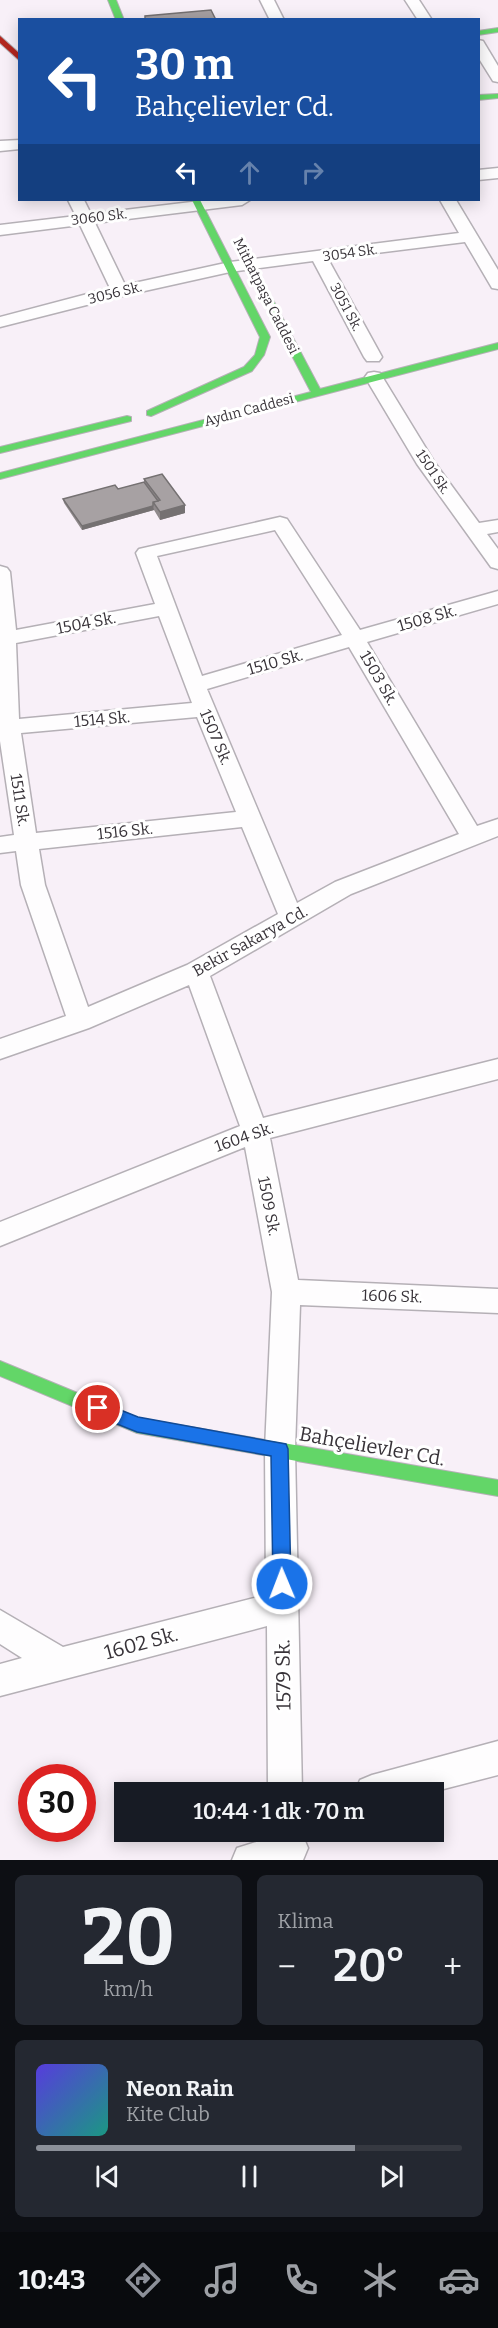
<!DOCTYPE html>
<html lang="tr">
<head>
<meta charset="utf-8">
<style>
  :root { --surface:#171b24; --page:#242831; --text:#f1f3f6; --muted:#9ea1a6; --line:#363941; --accent:#8c9099 }
  body { margin:0; font-family:Bitter,serif; background:var(--page); color:var(--text); height:100vh; display:flex; flex-direction:column; font-size:22px; white-space:nowrap }
  * { box-sizing:border-box; margin:0 }
  p { font-size:20px; color:var(--muted) }
  .icon { flex:none; width:33px; height:33px; fill:none; stroke:currentColor; stroke-width:2; stroke-linecap:round; stroke-linejoin:round }
  .map { position:relative; height:1860px; overflow:hidden }
  .drawer { display:flex; flex-direction:column; gap:15px; padding:15px; background:#0d0f14; flex:1 }
  .drawer>* { flex:none }
  .top-card { position:absolute; left:18px; top:18px; width:462px; height:183px; border-radius:0px; box-shadow:0 3px 15px #0003; background:#1a4fa0; color:#fff; overflow:hidden }
  .speed { position:absolute; left:18px; top:1764px; display:flex; gap:12px; font-size:30px; font-weight:700; text-align:center }
  .speed>* { display:grid; place-content:center; width:78px; height:78px; border-radius:50%; background:var(--surface); box-shadow:0 3px 15px #0003; line-height:1 }
  .speed .limit { border:9px solid #d22; background:#fff; color:#111 }
  .pin { position:absolute; display:grid; place-items:center; width:51px; height:51px; color:#fff; margin:-26px; border:3px solid #fff; border-radius:50%; box-shadow:0 2px 6px #0007 }
  .me { position:absolute; width:66px; margin:-33px; rotate:359deg; stroke-linejoin:round; filter:drop-shadow(0 0 4px #0008) }
  .turn { display:flex; align-items:center; gap:21px; height:126px; padding:0 18px; font-size:27px }
  .turn .icon { width:78px; height:78px; stroke-width:2.5 }
  .turn b { display:block; font-size:42px; line-height:51px }
  .lanes { display:flex; align-items:center; height:57px; padding:0 18px; background:#0003; justify-content:center; gap:30px; direction:ltr }
  .lanes .off { opacity:.35 }
  .big { font-size:45px; font-weight:600; line-height:1.1 }
  .drawer .widget { flex:1; display:flex; flex-direction:column; justify-content:center; gap:9px; min-width:0; padding:0 21px; border-radius:9px; background:var(--page) }
  .drawer .dial { align-items:center; gap:0 }
  .dial b { font-size:78px; line-height:1 }
  .song { display:flex; align-items:center; gap:18px }
  .cover { width:72px; height:72px; border-radius:9px; background:linear-gradient(135deg,hsl(250 70% 55%),hsl(170 70% 35%)) }
  .played { height:6px; border-radius:3px; background:linear-gradient(90deg,var(--accent) 75%,var(--line) 75%) }
  .keys { display:flex; justify-content:space-around; direction:ltr }
  .heat { display:flex; justify-content:space-between; align-items:center; font-size:33px; direction:ltr }
  .drawer .tiles { flex:1; display:grid; gap:15px; grid-template-columns:1fr 1fr }
  .widget:last-child { grid-column:span 2 }
  .trip { position:absolute; left:114px; top:1782px; width:330px; height:60px; border-radius:0px; background:var(--surface); box-shadow:0 3px 15px #0003; font-weight:600; line-height:60px; text-align:center }
  .tab-bar { display:flex; height:96px; justify-content:space-around; align-items:center; background:#090b0e; color:var(--muted) }
  .tab-bar .icon { width:42px; height:42px }
  .tab-bar .on { color:var(--accent) }
  .tab-bar b { font-size:27px; color:var(--text) }
  .map>svg:first-child { display:block }
</style>
</head>
<body>
<div class="map">
<svg width="498" height="1860" viewBox="0 0 498 1860">
  <rect width="100%" height="100%" fill="#f8f0f8"/>
  <g fill="none" stroke-linecap="round" stroke-linejoin="round">
    <g stroke="#b5b0b6" stroke-width="3">
      <g id="street">
        <polygon points="260,0 274,0 284,20 270,20"/>
        <polygon points="405,0 419,0 432,20 418,20"/>
        <polygon points="478,40 483,41 498,66 498,82 493,81 478,57"/>
        <polygon points="20,140 20,149 0,151 0,141"/>
        <polygon points="498,168 498,178 478,180 478,170"/>
        <polygon points="68,200 84,200 91,214 208,200 250,200 242,205 95,223 125,285 230,262 459,233 440,200 456,200 498,270 498,289 492,288 465,242 328,259 382,357 379,361 367,361 364,357 313,261 230,272 122,296 0,327 0,317 110,288 80,225 0,235 0,225 76,216"/>
        <polygon points="374,372 380,373 435,463 479,523 498,520 498,532 487,534 498,549 498,569 491,567 417,464 365,377 368,373"/>
        <path d="M280,517l7,2 73,111 138,-39v13l-131,38 110,184 21,-7v17l-147,58 -141,82 53,142 235,-59v20l-228,59 28,142 200,9v24l-198,-8 -5,144 7,343h-34l-1,-166 -267,70v-32l22,-6 -22,-14v-34l63,37 203,-52 -1,-146 7,-157 -27,-145 -245,99v-24l240,-96 -51,-141 -100,43 -89,31v-20l66,-23 -45,-131 -5,-34 -16,2v-16l14,-2 -14,-94v-175l7,2 3,4 6,58 139,-26 -19,-51 3,-4zM275,530l67,105 -140,41 -45,-120zM159,616l33,87 -173,16 -3,-76zM349,647l110,187 -124,48 -38,21 -90,-214zM197,717l39,95 -200,21 -15,-100zM242,827l36,87 -91,51 -99,42 -43,-122 -6,-36z"/>
        <polygon points="498,1741 498,1775 432,1792 355,1792 360,1780 372,1775"/>
        <polygon points="288,1832 303,1836 308,1848 303,1860 232,1860 237,1848"/>
      </g>
    </g>
    <g stroke="#b5b0b6" stroke-width="2">
      <g id="fast">
        <polygon points="108,0 116,0 124,20 116,20"/>
        <polygon points="498,28 498,32 478,35 478,31"/>
        <polygon points="498,94 498,98 478,100 478,95"/>
        <polygon points="192,200 200,200 270,337 264,355 252,371 151,416 147,415 147,411 244,367 255,355 260,337"/>
        <polygon points="264,296 272,298 320,389 498,343 498,349 0,479 0,473 311,392 262,298"/>
        <polygon points="127,416 131,417 131,421 0,453 0,447"/>
        <polygon points="0,1361 138,1418 498,1480 498,1496 137,1433 0,1376"/>
      </g>
    </g>
    <g stroke="#b5b0b6" stroke-width="2">
      <polygon id="jam" points="0,36 20,54 20,61 0,43"/>
    </g>
    <use href="#street" fill="#fefdfe" fill-rule="evenodd"/>
    <use href="#fast" fill="#63d668" fill-rule="evenodd"/>
    <use href="#jam" fill="#b3261e" fill-rule="evenodd"/>
  </g>
  <polygon fill="#908a8c" points="144,479 185,505 185,513 160,520 154,510 82,530 64,503 63,499 118,489 144,482"/>
  <g fill="#757172">
    <polygon points="185,505 185,513 160,520 160,512"/>
    <polygon points="153,506 154,510 82,530 82,526"/>
  </g>
  <g fill="#a7a1a3" stroke="#757172" stroke-width="1.5">
    <polygon points="211,10 216,20 145,20 145,16"/>
    <polygon points="162,474 185,505 160,512 153,502 160,500 144,479"/>
    <polygon points="144,482 158,501 153,502 153,506 82,526 63,499 115,485 118,489"/>
  </g>
  <polygon fill="#1a73e8" stroke="#114b97" stroke-width="1.5" points="98,1401 138,1417 286,1444 288,1449 291,1584 288,1590 282,1593 276,1590 273,1584 271,1456 137,1432 92,1414 90,1408 92,1403"/>
  <g text-anchor="middle" dominant-baseline="central" stroke-width="6" stroke-linejoin="round" paint-order="stroke">
    <g font-size="14" fill="#383339" stroke="#fff">
      <text transform="translate(99 217) rotate(-7)">3060 Sk.</text>
      <text transform="translate(350 253) rotate(-8)">3054 Sk.</text>
      <text transform="translate(115 293) rotate(-14)">3056 Sk.</text>
      <text transform="translate(266 296) rotate(63)">Mithatpaşa Caddesi</text>
      <text transform="translate(346 307) rotate(62)">3051 Sk.</text>
      <text transform="translate(249 410) rotate(-15)">Aydın Caddesi</text>
      <text transform="translate(433 472) rotate(56)">1501 Sk.</text>
    </g>
    <g font-size="16" fill="#383339" stroke="#fff">
      <text transform="translate(427 618) rotate(-16)">1508 Sk.</text>
      <text transform="translate(86 623) rotate(-11)">1504 Sk.</text>
      <text transform="translate(275 662) rotate(-16)">1510 Sk.</text>
      <text transform="translate(379 678) rotate(60)">1503 Sk.</text>
      <text transform="translate(102 719) rotate(-5)">1514 Sk.</text>
      <text transform="translate(216 737) rotate(67)">1507 Sk.</text>
      <text transform="translate(20 800) rotate(81)">1511 Sk.</text>
      <text transform="translate(125 831) rotate(-6)">1516 Sk.</text>
      <text transform="translate(250 941) rotate(-29)">Bekir Sakarya Cd.</text>
      <text transform="translate(244 1137) rotate(-19)">1604 Sk.</text>
      <text transform="translate(269 1206) rotate(79)">1509 Sk.</text>
      <text transform="translate(392 1296) rotate(2)">1606 Sk.</text>
    </g>
    <g font-size="20" fill="#383339" stroke="#fff">
      <text transform="translate(372 1446) rotate(10)">Bahçelievler Cd.</text>
      <text transform="translate(141 1643) rotate(-15)">1602 Sk.</text>
      <text transform="translate(283 1675) rotate(-91)">1579 Sk.</text>
    </g>
  </g>
</svg>
<div class="speed"><div class="limit">30</div></div>
<div class="pin" style="left:98px;top:1408px;background:#d93025"><svg class="icon" aria-label="arrive" viewBox="0 0 24 24"><path d="M6 21V4h12l-3 4 3 4H6"/></svg></div>
<svg class="me" style="left:282px;top:1584px" viewBox="-20 -20 40 40"><circle r="17" fill="#1a73e8" stroke="#fff" stroke-width="3"/><path d="M0-11L8 9 0 5-8 9z" fill="#fff"/></svg>
<div class="trip">10:44 · 1 dk · 70 m</div>
<div class="top-card">
<div class="turn"><svg class="icon" aria-label="left" viewBox="0 0 24 24"><path d="M17 20v-9H6M10 6l-5 5 5 5"/></svg><div><b>30 m</b>Bahçelievler Cd.</div></div>
<div class="lanes"><svg class="icon" aria-label="left" viewBox="0 0 24 24"><path d="M17 20v-9H6M10 6l-5 5 5 5"/></svg><svg class="icon off" aria-label="ahead" viewBox="0 0 24 24"><path d="M12 20V5M6 11l6-6 6 6"/></svg><svg class="icon off" aria-label="right" viewBox="0 0 24 24"><path d="M7 20v-9h11M14 6l5 5-5 5"/></svg></div>
</div>
</div>
<section class="drawer">
<div class="tiles">
<div class="widget dial"><b>20</b><p>km/h</p></div>
<div class="widget"><p>Klima</p>
<div class="heat"><a>−</a><b class="big">20°</b><a>+</a></div>
</div>
<div class="widget">
<div class="song"><i class="cover"></i><div><b>Neon Rain</b><p>Kite Club</p></div></div>
<div class="played"></div>
<div class="keys"><svg class="icon" aria-label="previous" viewBox="0 0 24 24"><path d="M18 5L8 12l10 7zM5 5v14"/></svg><svg class="icon" aria-label="pause" viewBox="0 0 24 24"><path d="M8 5v14M16 5v14"/></svg><svg class="icon" aria-label="next" viewBox="0 0 24 24"><path d="M6 5l10 7-10 7zM19 5v14"/></svg></div>
</div>
</div>
</section>
<nav class="tab-bar">
<b>10:43</b>
<svg class="icon on" aria-label="directions" viewBox="0 0 24 24"><path d="M12 3l9 9-9 9-9-9zM9 14v-3h6M13 9l2 2-2 2"/></svg>
<svg class="icon" aria-label="music" viewBox="0 0 24 24"><path d="M9 18V5l10-2v13"/><circle cx="6" cy="18" r="3"/><circle cx="16" cy="16" r="3"/></svg>
<svg class="icon" aria-label="phone" viewBox="0 0 24 24"><path d="M5 4h4l2 5-3 2q2 4 5 5l2-3 5 2v4C11 20 4 13 5 4z"/></svg>
<svg class="icon" aria-label="climate" viewBox="0 0 24 24"><path d="M12 3v18M4 7l16 10M4 17L20 7"/></svg>
<svg class="icon" aria-label="car" viewBox="0 0 24 24"><path d="M5 17H2v-5l4-1 3-4h7l3 4 3 1v5h-3M9 17h6M6 11h13"/><circle cx="7" cy="17" r="2"/><circle cx="17" cy="17" r="2"/></svg>
</nav>
</body>
</html>
